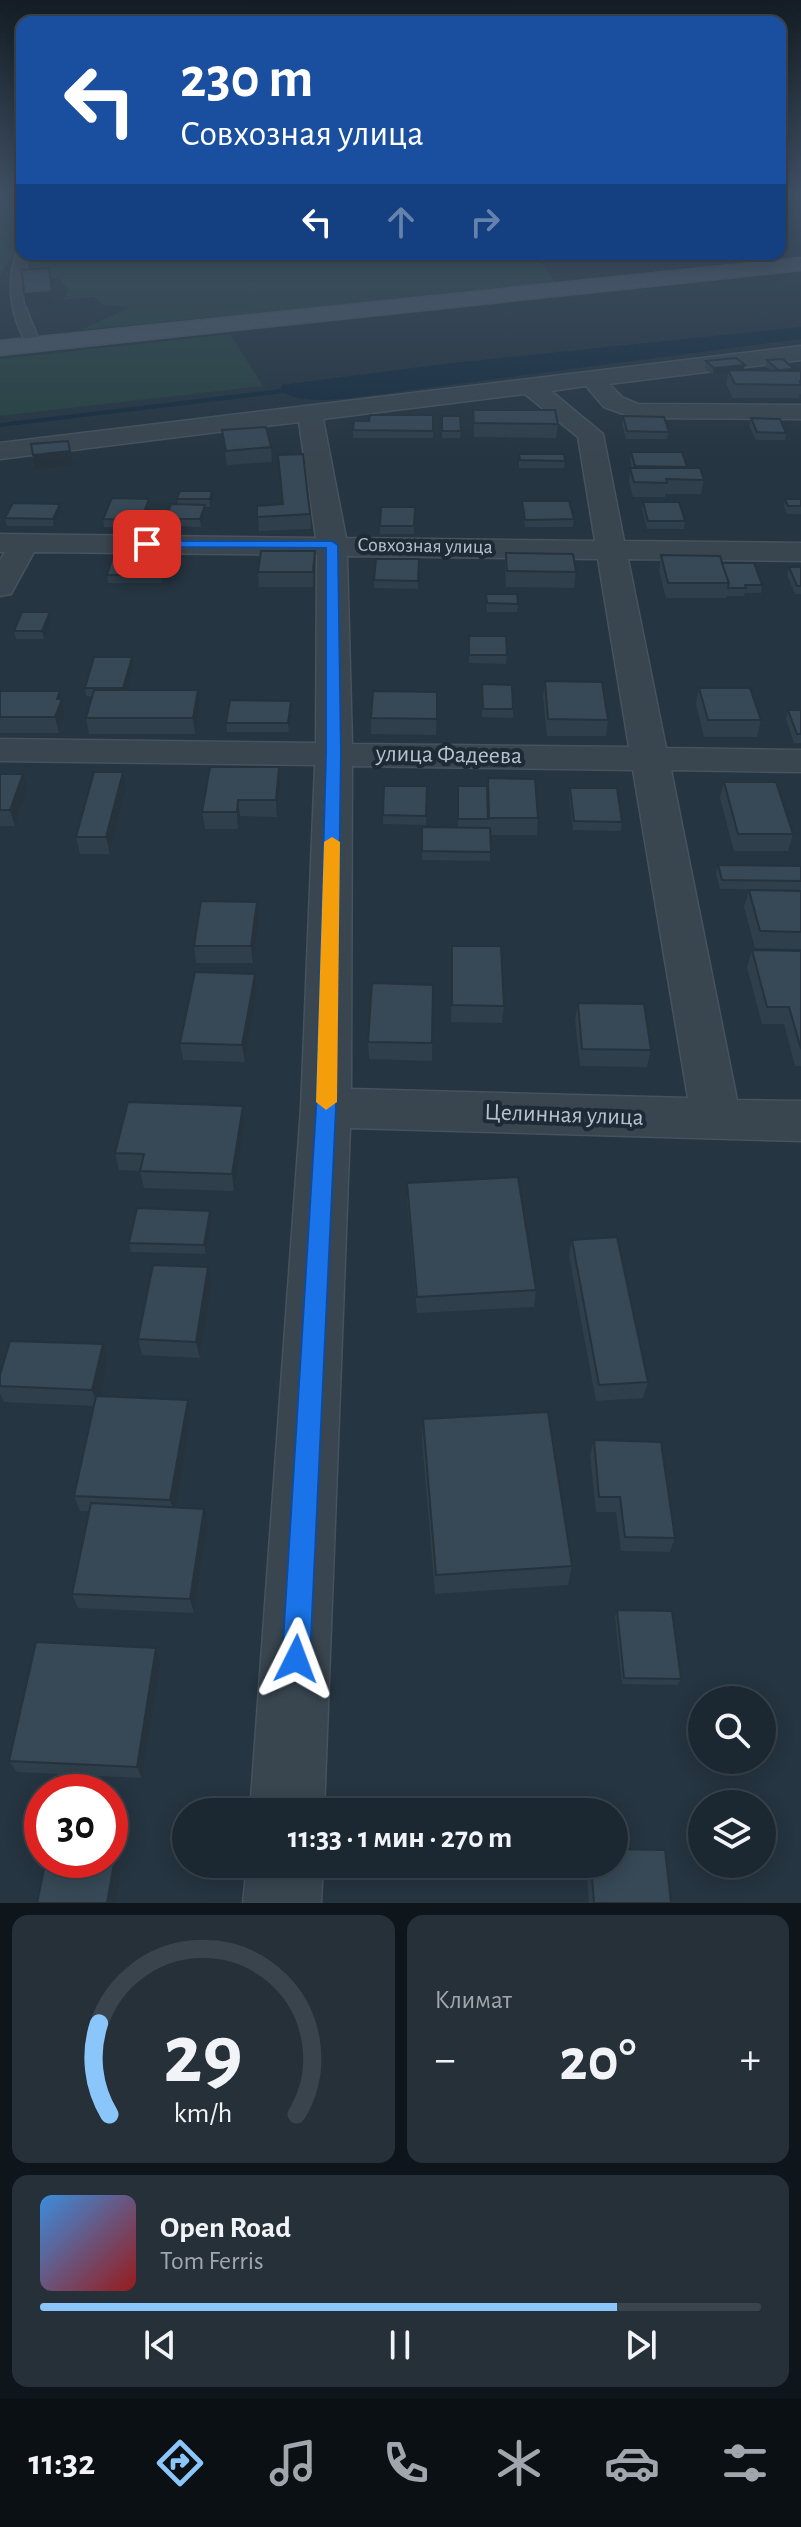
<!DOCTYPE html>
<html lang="ru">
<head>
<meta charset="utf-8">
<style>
  :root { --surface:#1c2831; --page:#253039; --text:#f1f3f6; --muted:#a0a6ab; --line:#3a444d; --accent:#8bc6fa }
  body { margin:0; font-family:"Alegreya Sans",sans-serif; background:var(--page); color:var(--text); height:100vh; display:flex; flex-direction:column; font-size:30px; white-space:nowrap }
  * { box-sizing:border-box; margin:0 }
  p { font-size:26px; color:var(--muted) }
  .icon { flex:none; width:44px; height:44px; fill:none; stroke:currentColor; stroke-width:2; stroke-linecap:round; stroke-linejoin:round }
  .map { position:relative; height:1903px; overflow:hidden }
  .side { display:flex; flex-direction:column; gap:12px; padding:12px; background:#0f161b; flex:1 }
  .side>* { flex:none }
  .top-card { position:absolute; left:16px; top:16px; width:770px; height:244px; border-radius:16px; box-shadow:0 4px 20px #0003,0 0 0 2px var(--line); background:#1a4fa0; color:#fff; overflow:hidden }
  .tools { position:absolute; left:688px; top:1686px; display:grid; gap:16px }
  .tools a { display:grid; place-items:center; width:88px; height:88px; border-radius:50%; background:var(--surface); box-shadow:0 4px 20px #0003,0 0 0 2px var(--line); font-size:40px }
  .speed { position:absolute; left:24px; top:1774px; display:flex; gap:16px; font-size:40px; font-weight:700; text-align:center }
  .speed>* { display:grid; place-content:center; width:104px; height:104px; border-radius:50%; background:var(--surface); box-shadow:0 4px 20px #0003,0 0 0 2px var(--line); line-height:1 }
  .speed .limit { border:12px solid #d22; background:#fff; color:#111 }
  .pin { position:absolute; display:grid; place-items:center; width:68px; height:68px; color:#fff; margin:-34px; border-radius:16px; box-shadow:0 4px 12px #0006 }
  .me { position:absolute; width:88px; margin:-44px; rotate:3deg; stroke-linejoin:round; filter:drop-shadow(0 0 6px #0008) }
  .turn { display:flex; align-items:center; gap:28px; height:168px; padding:0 32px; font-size:36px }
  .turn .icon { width:104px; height:104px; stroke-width:2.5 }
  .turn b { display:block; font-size:56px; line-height:68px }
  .lanes { display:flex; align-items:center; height:76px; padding:0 32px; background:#0003; justify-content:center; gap:40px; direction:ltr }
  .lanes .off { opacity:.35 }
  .big { font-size:60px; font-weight:600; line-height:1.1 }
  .side .widget { flex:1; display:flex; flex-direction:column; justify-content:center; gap:12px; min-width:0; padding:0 28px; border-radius:16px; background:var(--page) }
  .side .dial { align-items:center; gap:0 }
  .dial svg { height:208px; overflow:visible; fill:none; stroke:var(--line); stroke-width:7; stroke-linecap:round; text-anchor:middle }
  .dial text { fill:var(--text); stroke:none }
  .song { display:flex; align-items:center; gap:24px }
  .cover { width:96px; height:96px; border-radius:12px; background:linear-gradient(135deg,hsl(210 70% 55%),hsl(0 70% 35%)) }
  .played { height:8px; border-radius:4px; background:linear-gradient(90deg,var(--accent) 80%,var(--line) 80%) }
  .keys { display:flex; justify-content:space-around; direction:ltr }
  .heat { display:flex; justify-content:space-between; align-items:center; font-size:44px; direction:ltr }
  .side .tiles { flex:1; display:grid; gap:12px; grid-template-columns:1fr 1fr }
  .widget:last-child { grid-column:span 2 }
  .trip { position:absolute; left:172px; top:1798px; width:456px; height:80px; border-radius:40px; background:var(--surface); box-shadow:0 4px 20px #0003,0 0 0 2px var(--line); font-weight:600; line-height:80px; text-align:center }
  .dock { display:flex; height:128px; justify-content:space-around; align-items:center; background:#0b1014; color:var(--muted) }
  .dock .icon { width:56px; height:56px }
  .dock .on { color:var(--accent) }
  .dock b { font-size:36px; color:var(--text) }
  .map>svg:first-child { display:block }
</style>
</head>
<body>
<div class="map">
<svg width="801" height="1903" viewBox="0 0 801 1903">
  <rect width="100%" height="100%" fill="#253541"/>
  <g fill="#274241">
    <path d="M0,194h22v12l-14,2c24,32 10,37 -8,68z"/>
    <polygon points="34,254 535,254 556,283 81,330 130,307 104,305 95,297 62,300 69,291 60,280 27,272"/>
    <polygon points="230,334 263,386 0,416 0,359"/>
  </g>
  <path fill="#172d3f" d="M801,327v12l-420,55c-30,3 -74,13 -101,-3l2,-6 161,-21z"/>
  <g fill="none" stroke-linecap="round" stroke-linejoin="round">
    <polygon fill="#172d3f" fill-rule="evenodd" points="298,387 302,389 301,391 0,427 0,423"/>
    <g stroke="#46525d" stroke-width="3">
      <path id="lane" d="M22,251v3h6l-5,47 18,44 -7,4 -5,-1c-18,-31 -23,-59 -13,-94z"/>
    </g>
    <g stroke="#46525d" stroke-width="3">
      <g id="street">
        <path d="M801,346v14l-192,24 13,13 16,7 163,1v14l-167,-1 -30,-11 -18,-21 -35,5 52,43 21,107 177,2v18l-173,-2 38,189 135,2v22l-130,-2 66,330 64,1v40l-451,-13 -26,684h-74l51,-704 14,-343 -315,-4v-22l316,4 1,-188 -283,-3 -23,42 -11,2v-36l5,-8h-5v-18l316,4 -17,-116 -299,37v-16zM525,394l53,43 17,104 -249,-3 -23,-119zM347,556l251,3 31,188 -277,-3zM352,766l281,4 55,328 -337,-9z"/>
        <polygon points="247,1864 323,1864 321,1903 243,1903"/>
      </g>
    </g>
    <g stroke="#46525d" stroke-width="3">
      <polygon id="secondary" points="801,258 801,270 0,355 0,341"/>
    </g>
    <use href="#lane" fill="#394650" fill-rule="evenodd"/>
    <use href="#street" fill="#394650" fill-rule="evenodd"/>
    <use href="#secondary" fill="#475664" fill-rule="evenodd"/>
  </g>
  <g fill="#2f3f4b">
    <polygon points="767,360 794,369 793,371 801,371 801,394 800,394 799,398 732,398 726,383 728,374 713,375 705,368 706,361 744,370 770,370 766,367"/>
    <polygon points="473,410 558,424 556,438 474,437"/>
    <polygon points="433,415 433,438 353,438 353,430 369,421"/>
    <polygon points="442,416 461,431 460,438 442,438"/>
    <polygon points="623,416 669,432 667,439 626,439 622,424"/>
    <polygon points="751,418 786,433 785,440 756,440 749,426"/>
    <polygon points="222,430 271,447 272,462 227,465"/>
    <polygon points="631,452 687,467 687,468 704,480 701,494 665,494 665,497 633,497 629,482 630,468 632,468 630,460"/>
    <polygon points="519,454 565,461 564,468 519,468"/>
    <polygon points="149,499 150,507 142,528 104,527 103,519"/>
    <polygon points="177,499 213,499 210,507 205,507 205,512 201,527 167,526 166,519 178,504"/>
    <polygon points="785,499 801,499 801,514 787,514 784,507"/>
    <polygon points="522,501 574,519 573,527 525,527 522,508"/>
    <polygon points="643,502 685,521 684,529 647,529 642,509"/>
    <polygon points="60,504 61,511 54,526 7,526 5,518"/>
    <polygon points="257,506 310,514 311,529 259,531"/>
    <polygon points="415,507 414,534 380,534 380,526"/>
    <polygon points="506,553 576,572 574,588 506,587 505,568"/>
    <polygon points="661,555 722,563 762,585 761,593 745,593 744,596 727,596 726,598 666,598 659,571"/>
    <polygon points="167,556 168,564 162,583 108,583 107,575"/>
    <polygon points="419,559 418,589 374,588 374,580"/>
    <polygon points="315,567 313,587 259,587 258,572"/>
    <polygon points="789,567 801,567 801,594 795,594 787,575"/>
    <polygon points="486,594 518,604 517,612 487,612"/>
    <polygon points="50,612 52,621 44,639 16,639 14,631"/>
    <polygon points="469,636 507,655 506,664 469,663"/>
    <polygon points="132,657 134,666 126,690 198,690 200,707 195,734 89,734 86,718 92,696 86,696 85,688"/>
    <polygon points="545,681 608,720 606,736 547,736 543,697"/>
    <polygon points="482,684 513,709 513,718 482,717"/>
    <polygon points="699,688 761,720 757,737 704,737 696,704"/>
    <polygon points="0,691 60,691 65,715 59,733 0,733"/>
    <polygon points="437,692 436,735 371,734 371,718"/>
    <polygon points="292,709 289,732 227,732 226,723"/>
    <polygon points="788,710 801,710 801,743 794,743 786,719"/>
    <polygon points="279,767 280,784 277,817 240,816 238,829 205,829 202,812"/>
    <polygon points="0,774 27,790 15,826 0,826"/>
    <polygon points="488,778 538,818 537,835 490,835 490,861 422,860 422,827 458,827 458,786 487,786"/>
    <polygon points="724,782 793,834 788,851 734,851 720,798"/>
    <polygon points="427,786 426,825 383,824 383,815"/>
    <polygon points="570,788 622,822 621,831 573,830 569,796"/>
    <polygon points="126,789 110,854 80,854 76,837"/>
    <polygon points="718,865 801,866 801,890 720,889 716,874"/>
    <polygon points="749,890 801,891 801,949 755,948 744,907"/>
    <polygon points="257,902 259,919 253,963 196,963 194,946"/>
    <polygon points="452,946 504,1006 502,1023 451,1022"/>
    <polygon points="752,950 801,951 801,1066 795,1066 784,1024 762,1024 747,967"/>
    <polygon points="433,985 432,1061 369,1059 368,1042"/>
    <polygon points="257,991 245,1062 183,1060 180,1043"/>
    <polygon points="578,1003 651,1050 647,1067 580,1066 575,1020"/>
    <polygon points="243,1106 245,1123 234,1191 144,1188 140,1171 119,1170 115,1153"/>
    <polygon points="407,1183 536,1290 534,1307 417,1313 407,1200"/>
    <polygon points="212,1220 206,1254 131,1252 129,1243"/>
    <polygon points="572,1240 648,1382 643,1398 596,1401 569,1256"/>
    <polygon points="212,1283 200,1358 142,1355 138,1339"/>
    <polygon points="108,1360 100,1396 188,1400 191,1415 176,1508 208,1524 194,1613 78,1608 72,1594 90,1511 80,1511 74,1496 94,1406 4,1402 0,1394 0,1375"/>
    <polygon points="423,1419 572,1566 568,1585 435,1594 422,1440"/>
    <polygon points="594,1440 675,1538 670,1552 621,1551 616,1512 596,1512 590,1455"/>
    <polygon points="617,1610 681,1679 678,1685 622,1684 615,1617"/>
    <polygon points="161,1661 142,1778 17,1772 9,1761"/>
    <polygon points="586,1864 614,1864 671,1903 589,1903"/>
  </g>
  <g fill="#26333d">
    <polygon points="49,268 54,304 26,306 24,294"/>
    <polygon points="745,365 743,372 728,370 728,374 713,375 714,368"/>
    <polygon points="70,451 73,465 35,469 33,455"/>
    <polygon points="212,491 213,499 210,507 210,499"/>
    <polygon points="149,499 150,507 142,528 141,520"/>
    <polygon points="60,504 61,511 54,526 53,519"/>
    <polygon points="205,505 205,512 201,527 200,519"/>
    <polygon points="315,551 315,567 313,587 313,572"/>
    <polygon points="167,556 168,564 162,583 161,575"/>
    <polygon points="50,612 52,621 44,639 42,631"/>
    <polygon points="132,657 134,666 125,696 123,688"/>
    <polygon points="198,690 200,707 195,734 193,718"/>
    <polygon points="60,691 65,715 59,733 55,717 57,699"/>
    <polygon points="291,701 292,709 289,732 288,723"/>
    <polygon points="279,767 280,784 277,817 276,800"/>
    <polygon points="123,772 126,789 110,854 106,837"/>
    <polygon points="23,774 27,790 15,826 10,810"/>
    <polygon points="238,800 240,816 238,829 237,812"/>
    <polygon points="257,902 259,919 253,963 251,946"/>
    <polygon points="255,974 257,991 245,1062 242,1045"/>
    <polygon points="243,1106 245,1123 234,1191 232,1174"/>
    <polygon points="210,1211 212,1220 206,1254 204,1245"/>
    <polygon points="208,1267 212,1283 200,1358 196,1342"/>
    <polygon points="103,1344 108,1360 98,1406 92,1390"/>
    <polygon points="188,1400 191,1415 175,1515 170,1500"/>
    <polygon points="204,1509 208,1524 194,1613 190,1599"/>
    <polygon points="156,1648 161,1661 142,1778 137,1767"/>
    <polygon points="115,1858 121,1867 115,1903 107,1903"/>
  </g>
  <g fill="#374957" stroke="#26333d" stroke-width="2">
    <polygon points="49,268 52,292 24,294 22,270"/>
    <polygon points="736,358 745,365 714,368 706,361"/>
    <polygon points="783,359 794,369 778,370 767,360"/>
    <polygon points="728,370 801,371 801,381 800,381 801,385 735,384"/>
    <polygon points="473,410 555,410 558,424 474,423"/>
    <polygon points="370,415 433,415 433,431 353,430 354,421 369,421"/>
    <polygon points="442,416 460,416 461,431 442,431"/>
    <polygon points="623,416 664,417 669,432 627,431"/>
    <polygon points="751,418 780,419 786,433 757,432"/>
    <polygon points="266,427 271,447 226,451 222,430"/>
    <polygon points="68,441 70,451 33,455 31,444"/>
    <polygon points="631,452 682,452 687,467 635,466"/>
    <polygon points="303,454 310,514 257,517 257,506 283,504 278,455"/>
    <polygon points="519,454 564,454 565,461 520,460"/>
    <polygon points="630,468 700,468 704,480 666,479 667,483 634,482"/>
    <polygon points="180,491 212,491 210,499 177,499"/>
    <polygon points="112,498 149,499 141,520 103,519"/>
    <polygon points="785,499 801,499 801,506 788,506"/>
    <polygon points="522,501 569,501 574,519 525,520"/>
    <polygon points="643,502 679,502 685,521 648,521"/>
    <polygon points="13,503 60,504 53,519 5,518"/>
    <polygon points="171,504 205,505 200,519 166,519"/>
    <polygon points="381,507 415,507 414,526 380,526"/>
    <polygon points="261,551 315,551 313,572 258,572"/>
    <polygon points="506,553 573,554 576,572 507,571"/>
    <polygon points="661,555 720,556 729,583 668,583"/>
    <polygon points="113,556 167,556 161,575 107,575"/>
    <polygon points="376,559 419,559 418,581 374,580"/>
    <polygon points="722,563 754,563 762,585 745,585 746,588 728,588 729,583"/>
    <polygon points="789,567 801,567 801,586 797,586"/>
    <polygon points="486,594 517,594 518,604 487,603"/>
    <polygon points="22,612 50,612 42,631 14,631"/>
    <polygon points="469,636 506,636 507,655 469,655"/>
    <polygon points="94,657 132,657 123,688 85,688"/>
    <polygon points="545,681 602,682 608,720 548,719"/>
    <polygon points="482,684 512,685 513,709 483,709"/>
    <polygon points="699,688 750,688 761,720 708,720"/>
    <polygon points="94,690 198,690 193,718 86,718"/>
    <polygon points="0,691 60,691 57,699 62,699 55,717 0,717"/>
    <polygon points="373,691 437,692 437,719 371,718"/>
    <polygon points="230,700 291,701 288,723 226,723"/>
    <polygon points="788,710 801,710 801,734 797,734"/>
    <polygon points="210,767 279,767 276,800 238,800 237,812 202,812"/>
    <polygon points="94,772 123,772 106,837 76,837"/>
    <polygon points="0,774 23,774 10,810 0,810"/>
    <polygon points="488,778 535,779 538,818 489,818"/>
    <polygon points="724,782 776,782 793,834 738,834"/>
    <polygon points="384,786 427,786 426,816 383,815"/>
    <polygon points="458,786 487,786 488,819 458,819"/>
    <polygon points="570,788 617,788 622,822 574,821"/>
    <polygon points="422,827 490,828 491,852 422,851"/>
    <polygon points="718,865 801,866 801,881 722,880"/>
    <polygon points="749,890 801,891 801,932 760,931"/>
    <polygon points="201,901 257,902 251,946 194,946"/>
    <polygon points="452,946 501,946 504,1006 452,1005"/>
    <polygon points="752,950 801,951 801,1049 789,1007 767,1007"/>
    <polygon points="195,972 255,974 242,1045 180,1043"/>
    <polygon points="372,983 433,985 432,1043 368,1042"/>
    <polygon points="578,1003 644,1004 651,1050 582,1049"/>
    <polygon points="128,1102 243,1106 232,1174 140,1171 144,1154 115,1153"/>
    <polygon points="518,1177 536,1290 417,1297 407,1183"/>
    <polygon points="137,1208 210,1211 204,1245 129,1243"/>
    <polygon points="617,1237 648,1382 599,1385 572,1240"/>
    <polygon points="153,1265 208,1267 196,1342 138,1339"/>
    <polygon points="10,1341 103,1344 92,1390 0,1386 0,1375"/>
    <polygon points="96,1396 188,1400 170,1500 74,1496"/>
    <polygon points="548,1412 572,1566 436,1575 423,1419"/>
    <polygon points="594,1440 661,1442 675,1538 625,1537 620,1497 599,1497"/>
    <polygon points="91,1503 204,1509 190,1599 72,1594"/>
    <polygon points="617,1610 672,1611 681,1679 624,1678"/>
    <polygon points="36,1642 156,1648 137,1767 9,1761"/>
    <polygon points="614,1849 665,1850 671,1903 594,1903 591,1864 614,1864"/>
    <polygon points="110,1858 115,1858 107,1903 37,1903 46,1860 110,1860"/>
  </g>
  <linearGradient id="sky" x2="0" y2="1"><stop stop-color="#141d24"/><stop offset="0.42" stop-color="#405165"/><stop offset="1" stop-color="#405165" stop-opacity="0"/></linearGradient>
  <rect width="801" height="461" fill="url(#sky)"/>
  <polygon fill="#1a73e8" stroke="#114b97" stroke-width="2" points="147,541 332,541 338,545 341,753 336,1108 310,1659 306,1669 296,1673 286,1669 282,1659 316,1108 326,753 326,548 143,547 143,542"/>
  <polygon fill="#f59e0b" points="332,837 340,842 337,1102 326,1110 316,1102 324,842"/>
  <g text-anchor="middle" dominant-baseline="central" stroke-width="8" stroke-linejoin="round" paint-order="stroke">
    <g font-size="20" fill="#b6c1cb" stroke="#1e2b36">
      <text transform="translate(425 546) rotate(1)">Совхозная улица</text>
    </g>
    <g font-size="24" fill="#b6c1cb" stroke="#1e2b36">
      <text transform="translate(449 755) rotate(1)">улица Фадеева</text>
      <text transform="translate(564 1115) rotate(2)">Целинная улица</text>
    </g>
  </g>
</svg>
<div class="tools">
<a><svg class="icon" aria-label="search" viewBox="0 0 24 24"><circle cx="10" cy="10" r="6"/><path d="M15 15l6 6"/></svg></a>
<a><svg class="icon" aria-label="layers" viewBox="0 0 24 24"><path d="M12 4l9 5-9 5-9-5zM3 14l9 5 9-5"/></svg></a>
</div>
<div class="speed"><div class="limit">30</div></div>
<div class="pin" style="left:147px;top:544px;background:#d93025"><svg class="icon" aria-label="arrive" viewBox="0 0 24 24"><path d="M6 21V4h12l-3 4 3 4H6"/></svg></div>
<svg class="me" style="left:296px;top:1659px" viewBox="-20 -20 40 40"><path d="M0-17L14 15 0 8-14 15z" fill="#1a73e8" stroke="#fff" stroke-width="4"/></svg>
<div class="trip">11:33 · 1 мин · 270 m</div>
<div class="top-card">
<div class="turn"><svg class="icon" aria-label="left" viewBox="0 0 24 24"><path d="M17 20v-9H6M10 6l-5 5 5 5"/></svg><div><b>230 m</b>Совхозная улица</div></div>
<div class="lanes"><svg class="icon" aria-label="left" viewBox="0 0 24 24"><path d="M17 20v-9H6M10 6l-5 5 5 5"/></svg><svg class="icon off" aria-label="ahead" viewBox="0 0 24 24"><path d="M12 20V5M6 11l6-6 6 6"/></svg><svg class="icon off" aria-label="right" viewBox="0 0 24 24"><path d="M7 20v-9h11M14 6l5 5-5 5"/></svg></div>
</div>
</div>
<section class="side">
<div class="tiles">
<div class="widget dial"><svg viewBox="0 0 100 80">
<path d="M14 69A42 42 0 1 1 86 69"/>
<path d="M14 69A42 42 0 0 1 10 34" stroke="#8bc6fa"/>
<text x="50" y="56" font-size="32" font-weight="700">29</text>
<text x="50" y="72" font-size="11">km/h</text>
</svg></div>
<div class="widget"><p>Климат</p>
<div class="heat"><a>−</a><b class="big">20°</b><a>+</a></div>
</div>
<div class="widget">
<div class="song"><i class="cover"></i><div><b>Open Road</b><p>Tom Ferris</p></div></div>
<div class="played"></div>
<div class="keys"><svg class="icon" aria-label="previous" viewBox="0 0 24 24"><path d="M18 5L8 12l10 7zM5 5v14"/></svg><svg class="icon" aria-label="pause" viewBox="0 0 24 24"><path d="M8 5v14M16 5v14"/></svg><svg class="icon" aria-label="next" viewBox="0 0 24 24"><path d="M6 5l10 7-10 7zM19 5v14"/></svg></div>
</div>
</div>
</section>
<nav class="dock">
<b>11:32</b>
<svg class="icon on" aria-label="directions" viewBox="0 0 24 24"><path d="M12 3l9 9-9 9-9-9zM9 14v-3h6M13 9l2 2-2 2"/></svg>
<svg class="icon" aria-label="music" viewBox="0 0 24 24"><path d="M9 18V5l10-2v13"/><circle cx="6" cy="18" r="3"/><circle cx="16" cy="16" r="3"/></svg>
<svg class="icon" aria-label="phone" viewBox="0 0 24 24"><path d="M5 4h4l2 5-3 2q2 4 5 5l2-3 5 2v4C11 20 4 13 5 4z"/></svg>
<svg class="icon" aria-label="climate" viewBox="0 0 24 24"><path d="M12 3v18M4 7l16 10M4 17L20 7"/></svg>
<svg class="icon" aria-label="car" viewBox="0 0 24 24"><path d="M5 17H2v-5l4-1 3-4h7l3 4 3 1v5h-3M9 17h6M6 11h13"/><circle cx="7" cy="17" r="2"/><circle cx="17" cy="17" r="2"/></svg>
<svg class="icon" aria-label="filters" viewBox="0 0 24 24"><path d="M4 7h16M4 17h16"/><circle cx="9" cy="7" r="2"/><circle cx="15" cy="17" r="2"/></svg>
</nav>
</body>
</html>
